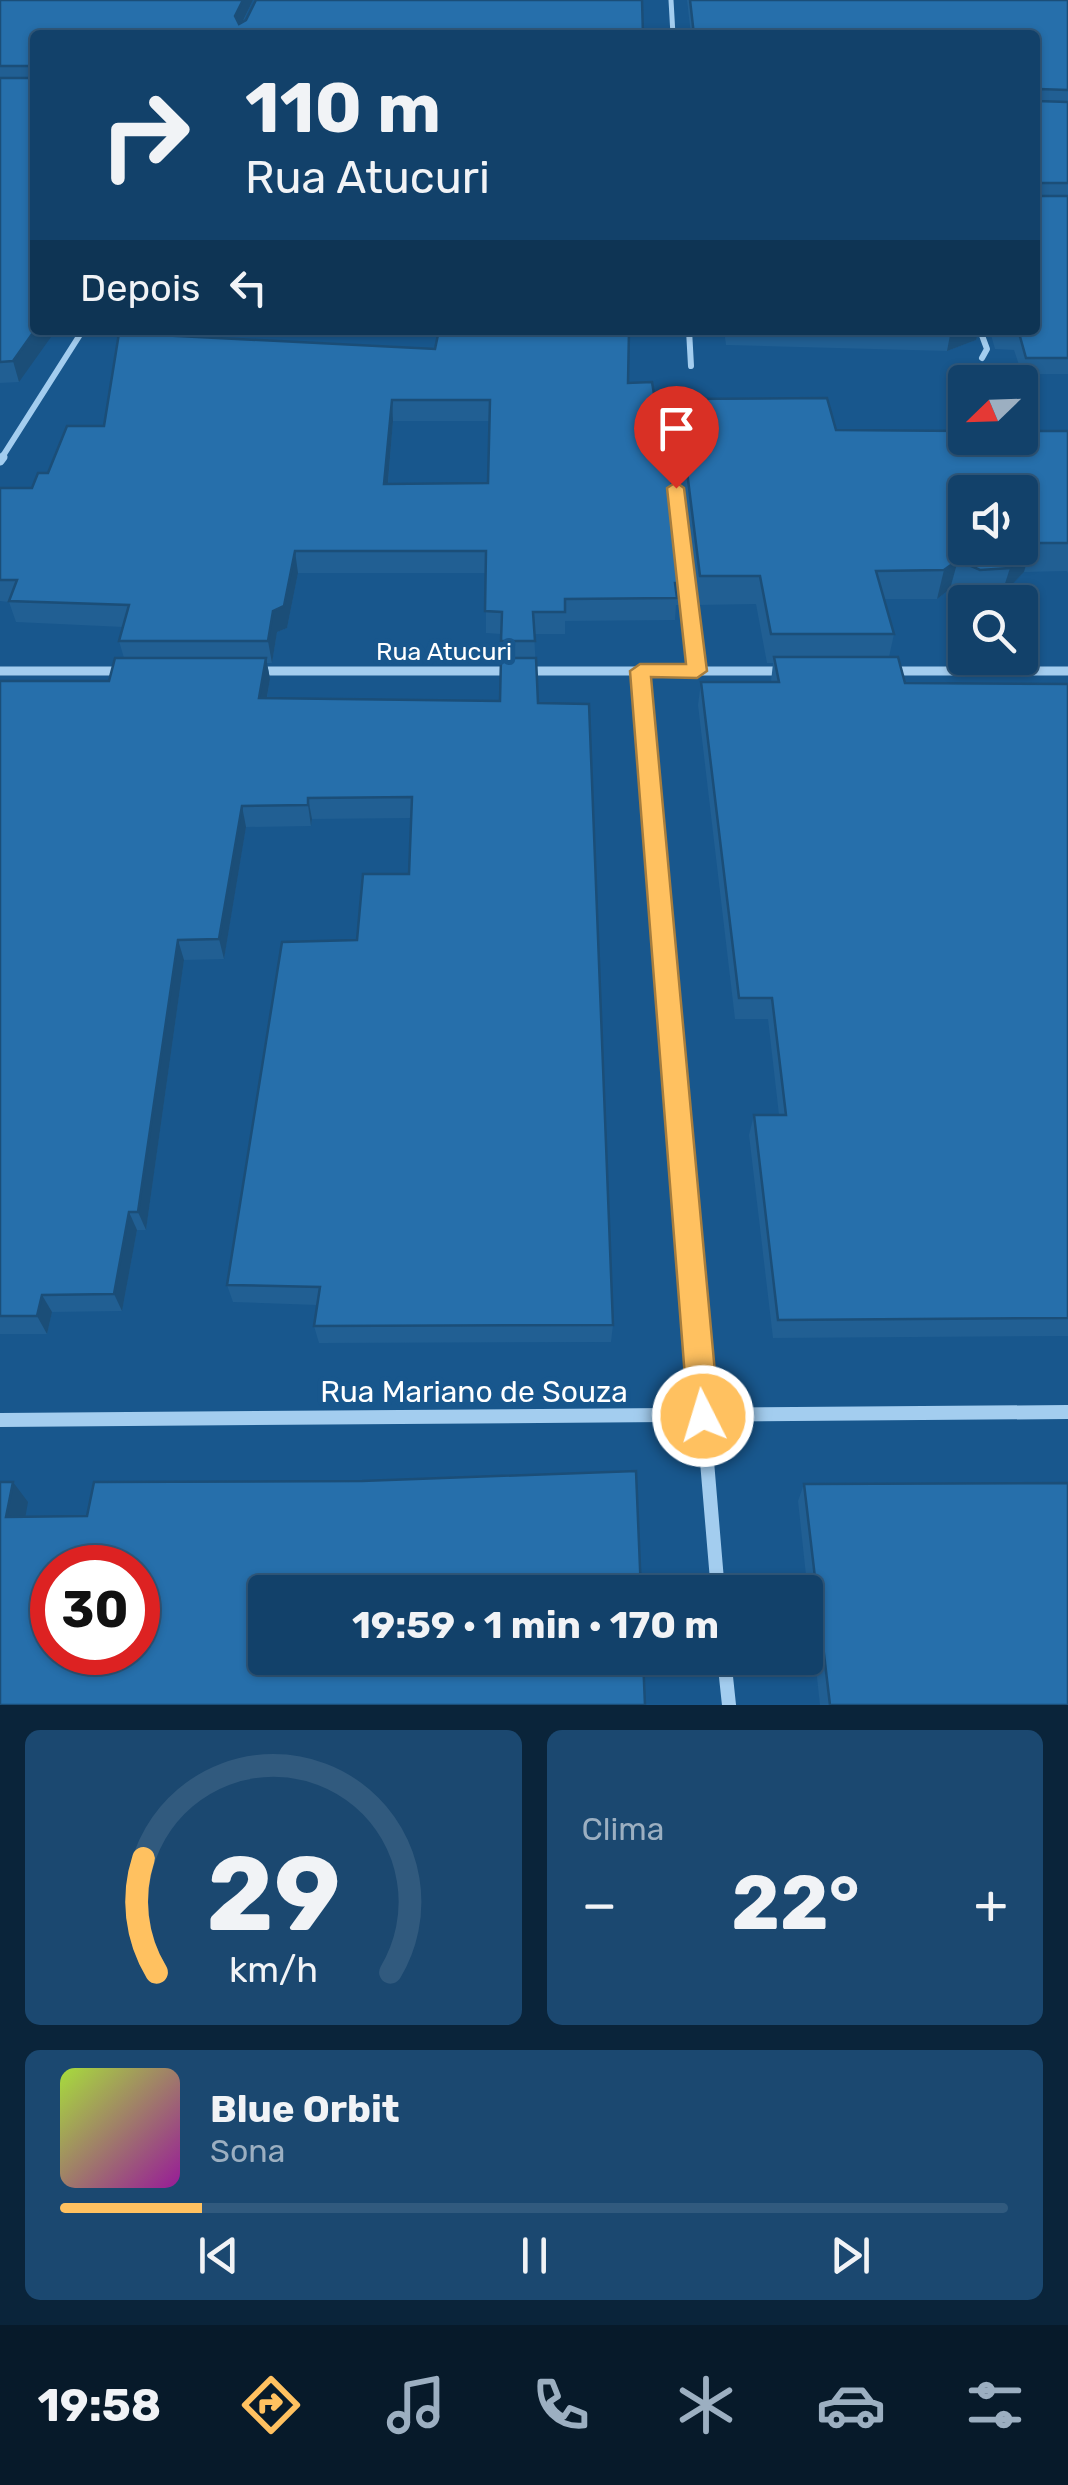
<!DOCTYPE html>
<html lang="pt">
<head>
<meta charset="utf-8">
<style>
  :root { --surface:#12416a; --page:#1b4870; --text:#f1f3f6; --muted:#9cafc1; --line:#315a7e; --accent:#ffc160 }
  body { margin:0; font-family:Rubik,sans-serif; background:var(--page); color:var(--text); height:100vh; display:flex; flex-direction:column; font-size:38px; white-space:nowrap }
  * { box-sizing:border-box; margin:0 }
  p { font-size:32px; color:var(--muted) }
  .icon { flex:none; width:55px; height:55px; fill:none; stroke:currentColor; stroke-width:2; stroke-linecap:round; stroke-linejoin:round }
  .map { position:relative; height:1705px; overflow:hidden }
  .sheet { display:flex; flex-direction:column; gap:25px; padding:25px; background:#0a243a; flex:1 }
  .sheet>* { flex:none }
  .hud { position:absolute; left:30px; top:30px; width:1010px; height:305px; border-radius:10px; box-shadow:0 2px 8px #0004,0 0 0 2px var(--line); background:#12416a; color:var(--text); overflow:hidden }
  .needle { width:65px; rotate:247deg }
  .controls { position:absolute; left:948px; top:365px; display:grid; gap:20px }
  .controls a { display:grid; place-items:center; width:90px; height:90px; border-radius:10px; background:var(--surface); box-shadow:0 2px 8px #0004,0 0 0 2px var(--line); font-size:50px }
  .speed { position:absolute; left:30px; top:1545px; display:flex; gap:20px; font-size:50px; font-weight:700; text-align:center }
  .speed>* { display:grid; place-content:center; width:130px; height:130px; border-radius:50%; background:var(--surface); box-shadow:0 2px 8px #0004,0 0 0 2px var(--line); line-height:1 }
  .speed .limit { border:15px solid #d22; background:#fff; color:#111 }
  .pin { position:absolute; display:grid; place-items:center; width:85px; height:85px; color:#fff; margin:-102px -42px; border-radius:50% 50% 50% 0; rotate:-45deg; box-shadow:0 0 10px #0007 }
  .pin .icon { rotate:45deg }
  .me { position:absolute; width:110px; margin:-55px; rotate:355deg; stroke-linejoin:round; filter:drop-shadow(0 0 8px #0008) }
  .turn { display:flex; align-items:center; gap:35px; height:210px; padding:0 50px; font-size:45px }
  .turn .icon { width:130px; height:130px; stroke-width:2.5 }
  .turn b { display:block; font-size:70px; line-height:85px }
  .then { display:flex; align-items:center; height:95px; padding:0 50px; background:#0003; gap:20px; font-size:38px }
  .big { font-size:75px; font-weight:700; line-height:1.1 }
  .sheet .card { flex:1; display:flex; flex-direction:column; justify-content:center; gap:15px; min-width:0; padding:0 35px; border-radius:15px; background:var(--page) }
  .sheet .dial { align-items:center; gap:0 }
  .dial svg { height:260px; overflow:visible; fill:none; stroke:var(--line); stroke-width:7; stroke-linecap:round; text-anchor:middle }
  .dial text { fill:var(--text); stroke:none }
  .song { display:flex; align-items:center; gap:30px }
  .cover { width:120px; height:120px; border-radius:15px; background:linear-gradient(135deg,hsl(80 70% 55%),hsl(300 70% 35%)) }
  .played { height:10px; border-radius:5px; background:linear-gradient(90deg,var(--accent) 15%,var(--line) 15%) }
  .keys { display:flex; justify-content:space-around; direction:ltr }
  .heat { display:flex; justify-content:space-between; align-items:center; font-size:55px; direction:ltr }
  .sheet .tiles { flex:1; display:grid; gap:25px; grid-template-columns:1fr 1fr }
  .card:last-child { grid-column:span 2 }
  .trip { position:absolute; left:248px; top:1575px; width:575px; height:100px; border-radius:10px; background:var(--surface); box-shadow:0 2px 8px #0004,0 0 0 2px var(--line); font-weight:700; line-height:100px; text-align:center }
  .tabs { display:flex; height:160px; justify-content:space-around; align-items:center; background:#071a2a; color:var(--muted) }
  .tabs .icon { width:70px; height:70px }
  .tabs .active { color:var(--accent) }
  .tabs b { font-size:45px; color:var(--text) }
  .map>svg:first-child { display:block }
</style>
</head>
<body>
<div class="map">
<svg width="1068" height="1705" viewBox="0 0 1068 1705">
  <rect width="100%" height="100%" fill="#18578d"/>
  <g fill="none" stroke-linecap="round" stroke-linejoin="round">
    <polyline stroke="#a3cdef" stroke-width="5" points="671,0 673,35"/>
    <g stroke="#a3cdef" stroke-width="6">
      <polyline points="689,330 691,366"/>
      <polyline points="980,330 987,349 982,358"/>
      <polyline points="667,414 672,459"/>
      <polyline points="1,459 83,330"/>
    </g>
    <g stroke="#a3cdef" stroke-width="9">
      <polyline points="672,457 697,671"/>
      <polyline points="0,461 3,457"/>
      <polyline points="0,671 124,671"/>
      <polyline points="256,671 784,671"/>
      <polyline points="640,671 649,782"/>
      <polyline points="891,671 1068,671"/>
    </g>
    <polyline stroke="#a3cdef" stroke-width="11" points="649,780 684,1190"/>
    <g stroke="#a3cdef" stroke-width="14">
      <polyline points="684,1188 718,1592"/>
      <polyline points="0,1420 1068,1412"/>
      <polyline points="724,1658 729,1705"/>
    </g>
  </g>
  <g fill="#215f93" fill-rule="evenodd">
    <polygon points="0,0 253,0 243,22 642,0 35,35 35,330 19,382 0,383"/>
    <polygon points="687,0 1068,0 1068,374 1022,374 1014,350 995,349 991,335 986,330 1035,330 1035,35 691,35"/>
    <polygon points="724,330 979,330 976,340 947,351 726,345"/>
    <path d="M435,349l193,34 55,200 -2,22h-5l-1,15 -110,1v13h-31l4,69 75,622 -2,17 -292,1 -5,-17 3,-21 -84,-3 -6,-17 130,-345 52,-66 2,-56 -99,1 -1,7 -65,1 -22,132 -40,1 -38,270h-9l-15,81 -70,1 -5,22h-47v-653h109l15,-23 -5,-17 4,-14 -107,-5 -7,-20 -9,-1v-113h32l72,-62zM393,421h97l-2,62 -100,1zM298,573h188v60l15,1 -1,67 -233,-3 3,-19 -3,-16h5l5,-31 10,-4z"/>
    <polygon points="678,399 836,430 1068,431 1068,573 1067,571 1024,572 1001,596 972,598 950,589 937,599 884,599 894,634 889,657 905,683 1068,684 1068,1336 773,1338 749,1135 754,1115 779,1115 768,1019 735,1019 698,705 701,682 771,682 773,663 767,663 756,604 697,605 675,427"/>
    <polygon points="804,1484 1068,1705 820,1705 798,1501"/>
  </g>
  <g fill="#1b4e78">
    <polygon points="243,0 253,0 237,33 235,16"/>
    <polygon points="35,330 56,330 19,382 13,361"/>
    <polygon points="963,330 979,330 976,340 947,351 950,335"/>
    <polygon points="392,400 393,421 386,505 384,484"/>
    <polygon points="1032,543 1024,572 1001,596 1010,568"/>
    <polygon points="295,551 298,573 287,628 277,632 272,663 268,641 273,611"/>
    <polygon points="958,560 950,589 937,599 944,570"/>
    <polygon points="266,658 270,679 263,719 259,698"/>
    <polygon points="308,798 312,819 311,826 308,805"/>
    <polygon points="242,806 246,827 224,959 219,939"/>
    <polygon points="178,940 184,960 146,1230 138,1212"/>
    <polygon points="129,1212 137,1230 122,1311 114,1294"/>
    <polygon points="42,1295 52,1312 47,1334 37,1316"/>
    <polygon points="13,1482 28,1502 22,1536 6,1517"/>
  </g>
  <g fill="#266fab" stroke="#1b4e78" stroke-width="2.5" fill-rule="evenodd">
    <polygon points="0,0 243,0 235,16 239,24 246,20 256,0 642,0 643,35 35,35 35,69 32,66 0,66"/>
    <polygon points="690,0 1068,0 1068,90 1039,89 1035,92 1035,35 694,35"/>
    <polygon points="35,73 35,330 13,361 0,362 0,78 32,78"/>
    <polygon points="1035,98 1037,101 1068,102 1068,183 1039,183 1035,186"/>
    <polygon points="1035,192 1038,196 1068,196 1068,358 1026,358 1019,333 999,333 998,330 1035,330"/>
    <path d="M439,330h190l-1,53 24,-1 4,24h7l20,177h-8l2,15 -112,1v13h-32l2,29h-34l1,-29 -17,-1 1,-60h-191l-11,55 -11,5 -5,30h-149l10,-36 -120,-4 8,-21h-17v-92h32l6,-15h10l19,-47h37l15,-93 316,16zM392,400h98l-2,83 -104,1z"/>
    <polygon points="776,330 963,330 950,335"/>
    <path d="M827,398l9,32 129,1v7h55v-7h48v112h-36l-22,25 -30,2 -22,-10 -14,10 -68,1 18,63h-123l-11,-58h-60l-22,-177zM965,492h55v56h-55z"/>
    <polygon points="774,657 898,657 905,683 1068,684 1068,1318 778,1320 754,1115 786,1115 772,998 739,998 701,682 779,682"/>
    <polygon points="115,658 266,658 259,698 500,701 501,658 536,658 538,703 589,704 613,1325 314,1326 320,1287 227,1285 282,942 357,940 363,874 409,874 412,797 308,798 308,805 242,806 219,939 178,940 138,1212 129,1212 114,1294 42,1295 37,1316 0,1316 0,681 109,681"/>
    <path d="M636,1471l5,121h-376v66h378l2,47h-645v-223h13l-7,35 81,-1 7,-34 268,-1zM52,1568h86v84h-86z"/>
    <polygon points="1068,1483 1068,1705 830,1705 804,1484"/>
  </g>
  <polygon fill="#ffc160" stroke="#a67d3e" stroke-width="2.5" points="676,482 684,488 707,671 697,678 651,677 719,1416 714,1427 703,1431 692,1427 688,1416 630,671 640,664 686,664 667,488"/>
  <g text-anchor="middle" dominant-baseline="central" stroke-width="10" stroke-linejoin="round" paint-order="stroke">
    <g font-size="25" fill="#fff" stroke="#18578d">
      <text x="444" y="651">Rua Atucuri</text>
    </g>
    <g font-size="30" fill="#fff" stroke="#18578d">
      <text x="474" y="1392">Rua Mariano de Souza</text>
    </g>
  </g>
</svg>
<div class="controls">
<a><svg class="needle" viewBox="-14 -14 28 28"><path d="M0-13l5 13h-10z" fill="#e53935"/><path d="M0 13l5-13h-10z" fill="#9cafc1"/></svg></a>
<a><svg class="icon" aria-label="sound" viewBox="0 0 24 24"><path d="M4 9h4l5-4v14l-5-4H4zM17 9q2 3 0 6"/></svg></a>
<a><svg class="icon" aria-label="search" viewBox="0 0 24 24"><circle cx="10" cy="10" r="6"/><path d="M15 15l6 6"/></svg></a>
</div>
<div class="speed"><div class="limit">30</div></div>
<div class="pin" style="left:676px;top:488px;background:#d93025"><svg class="icon" aria-label="arrive" viewBox="0 0 24 24"><path d="M6 21V4h12l-3 4 3 4H6"/></svg></div>
<svg class="me" style="left:703px;top:1416px" viewBox="-20 -20 40 40"><circle r="17" fill="#ffc160" stroke="#fff" stroke-width="3"/><path d="M0-11L8 9 0 5-8 9z" fill="#fff"/></svg>
<div class="trip">19:59 · 1 min · 170 m</div>
<div class="hud">
<div class="turn"><svg class="icon" aria-label="right" viewBox="0 0 24 24"><path d="M7 20v-9h11M14 6l5 5-5 5"/></svg><div><b>110 m</b>Rua Atucuri</div></div>
<div class="then">Depois<svg class="icon" aria-label="left" viewBox="0 0 24 24"><path d="M17 20v-9H6M10 6l-5 5 5 5"/></svg></div>
</div>
</div>
<section class="sheet">
<div class="tiles">
<div class="card dial"><svg viewBox="0 0 100 80">
<path d="M14 69A42 42 0 1 1 86 69"/>
<path d="M14 69A42 42 0 0 1 10 34" stroke="#ffc160"/>
<text x="50" y="56" font-size="32" font-weight="700">29</text>
<text x="50" y="72" font-size="11">km/h</text>
</svg></div>
<div class="card"><p>Clima</p>
<div class="heat"><a>−</a><b class="big">22°</b><a>+</a></div>
</div>
<div class="card">
<div class="song"><i class="cover"></i><div><b>Blue Orbit</b><p>Sona</p></div></div>
<div class="played"></div>
<div class="keys"><svg class="icon" aria-label="previous" viewBox="0 0 24 24"><path d="M18 5L8 12l10 7zM5 5v14"/></svg><svg class="icon" aria-label="pause" viewBox="0 0 24 24"><path d="M8 5v14M16 5v14"/></svg><svg class="icon" aria-label="next" viewBox="0 0 24 24"><path d="M6 5l10 7-10 7zM19 5v14"/></svg></div>
</div>
</div>
</section>
<nav class="tabs">
<b>19:58</b>
<svg class="icon active" aria-label="directions" viewBox="0 0 24 24"><path d="M12 3l9 9-9 9-9-9zM9 14v-3h6M13 9l2 2-2 2"/></svg>
<svg class="icon" aria-label="music" viewBox="0 0 24 24"><path d="M9 18V5l10-2v13"/><circle cx="6" cy="18" r="3"/><circle cx="16" cy="16" r="3"/></svg>
<svg class="icon" aria-label="phone" viewBox="0 0 24 24"><path d="M5 4h4l2 5-3 2q2 4 5 5l2-3 5 2v4C11 20 4 13 5 4z"/></svg>
<svg class="icon" aria-label="climate" viewBox="0 0 24 24"><path d="M12 3v18M4 7l16 10M4 17L20 7"/></svg>
<svg class="icon" aria-label="car" viewBox="0 0 24 24"><path d="M5 17H2v-5l4-1 3-4h7l3 4 3 1v5h-3M9 17h6M6 11h13"/><circle cx="7" cy="17" r="2"/><circle cx="17" cy="17" r="2"/></svg>
<svg class="icon" aria-label="filters" viewBox="0 0 24 24"><path d="M4 7h16M4 17h16"/><circle cx="9" cy="7" r="2"/><circle cx="15" cy="17" r="2"/></svg>
</nav>
</body>
</html>
